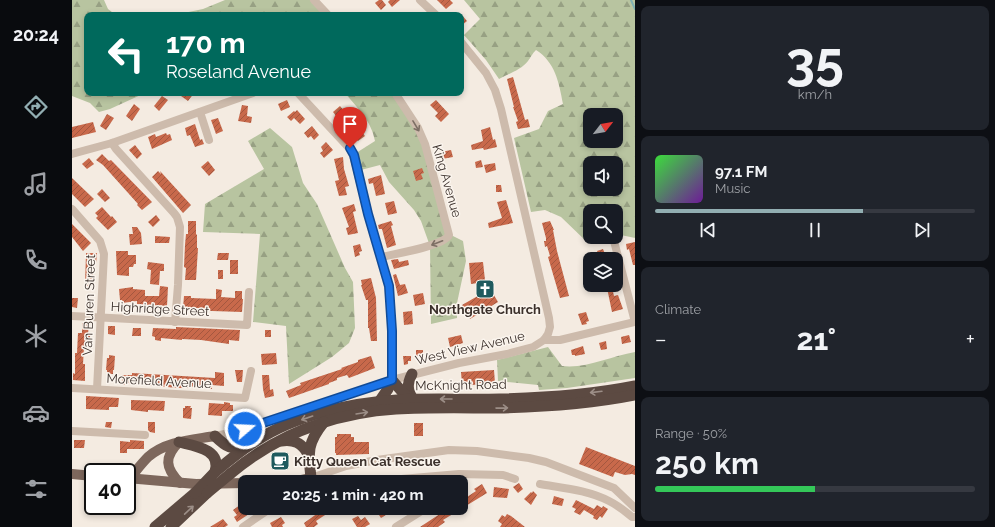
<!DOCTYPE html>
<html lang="en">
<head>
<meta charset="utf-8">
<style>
  :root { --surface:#171b24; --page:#20242c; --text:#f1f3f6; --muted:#9ea1a6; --line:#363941; --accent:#92aeb2 }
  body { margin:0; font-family:Raleway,sans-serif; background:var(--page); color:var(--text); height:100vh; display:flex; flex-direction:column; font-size:15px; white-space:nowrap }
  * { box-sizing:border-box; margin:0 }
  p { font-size:13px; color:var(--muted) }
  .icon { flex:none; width:22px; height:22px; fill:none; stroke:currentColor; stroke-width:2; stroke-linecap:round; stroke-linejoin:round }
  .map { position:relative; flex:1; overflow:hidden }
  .sheet { display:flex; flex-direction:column; gap:6px; padding:6px; background:#0d0f14; width:360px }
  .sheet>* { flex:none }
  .banner { position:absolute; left:12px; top:12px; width:380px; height:84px; border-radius:8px; box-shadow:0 2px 6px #0003; background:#00695c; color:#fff; overflow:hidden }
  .needle { width:26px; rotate:59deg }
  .controls { position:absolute; left:511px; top:108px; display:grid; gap:8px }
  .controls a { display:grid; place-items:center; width:40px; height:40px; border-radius:8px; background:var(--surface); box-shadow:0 2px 6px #0003; font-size:20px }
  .speed { position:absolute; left:12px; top:463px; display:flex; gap:8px; font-size:20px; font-weight:700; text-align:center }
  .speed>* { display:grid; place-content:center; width:52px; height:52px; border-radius:50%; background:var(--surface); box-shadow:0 2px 6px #0003; line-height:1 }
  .speed .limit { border:2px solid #111; border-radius:6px; background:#fff; color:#111 }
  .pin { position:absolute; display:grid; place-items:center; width:34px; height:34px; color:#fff; margin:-41px -17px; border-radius:50% 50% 50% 0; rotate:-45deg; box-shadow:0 0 4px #0007 }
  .pin .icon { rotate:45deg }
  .me { position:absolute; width:44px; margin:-22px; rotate:71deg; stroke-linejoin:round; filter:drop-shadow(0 0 3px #0008) }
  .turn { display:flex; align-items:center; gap:14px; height:84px; padding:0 16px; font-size:18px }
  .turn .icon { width:52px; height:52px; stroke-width:2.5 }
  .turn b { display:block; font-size:28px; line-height:34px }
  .big { font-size:30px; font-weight:700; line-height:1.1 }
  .sheet .card { flex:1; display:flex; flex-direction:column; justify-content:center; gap:6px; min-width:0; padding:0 14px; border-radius:8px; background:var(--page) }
  .sheet .dial { align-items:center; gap:0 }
  .dial b { font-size:52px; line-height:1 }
  .song { display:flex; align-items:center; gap:12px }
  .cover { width:48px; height:48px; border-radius:6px; background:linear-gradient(135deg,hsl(120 70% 55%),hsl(280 70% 35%)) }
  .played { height:4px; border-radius:2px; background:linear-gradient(90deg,var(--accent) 65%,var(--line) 65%) }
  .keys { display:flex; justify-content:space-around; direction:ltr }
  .heat { display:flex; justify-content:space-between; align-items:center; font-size:22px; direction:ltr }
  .charge { height:6px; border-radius:3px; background:linear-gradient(90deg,#34c759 50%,var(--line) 0) }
  .trip { position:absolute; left:166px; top:475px; width:230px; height:40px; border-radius:8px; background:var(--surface); box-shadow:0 2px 6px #0003; font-weight:700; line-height:40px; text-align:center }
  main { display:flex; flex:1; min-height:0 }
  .tabs { display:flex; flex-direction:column; width:72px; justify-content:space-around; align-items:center; background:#090b0e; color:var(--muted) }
  .tabs .icon { width:28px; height:28px }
  .tabs .on { color:var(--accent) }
  .tabs b { font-size:18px; color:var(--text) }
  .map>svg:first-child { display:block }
</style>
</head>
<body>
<main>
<nav class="tabs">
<b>20:24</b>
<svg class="icon on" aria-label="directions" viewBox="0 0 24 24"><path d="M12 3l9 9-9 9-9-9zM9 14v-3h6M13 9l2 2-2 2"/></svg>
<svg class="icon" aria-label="music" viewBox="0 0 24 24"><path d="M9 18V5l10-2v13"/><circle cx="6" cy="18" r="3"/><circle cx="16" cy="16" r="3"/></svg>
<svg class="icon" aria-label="phone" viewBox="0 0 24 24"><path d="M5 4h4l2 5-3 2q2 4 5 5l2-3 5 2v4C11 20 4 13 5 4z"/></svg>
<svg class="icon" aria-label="climate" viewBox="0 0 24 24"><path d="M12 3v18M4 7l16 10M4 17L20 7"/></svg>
<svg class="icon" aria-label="car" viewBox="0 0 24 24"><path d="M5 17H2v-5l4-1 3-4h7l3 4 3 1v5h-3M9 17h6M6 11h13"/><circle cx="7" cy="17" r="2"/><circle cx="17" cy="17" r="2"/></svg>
<svg class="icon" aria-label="filters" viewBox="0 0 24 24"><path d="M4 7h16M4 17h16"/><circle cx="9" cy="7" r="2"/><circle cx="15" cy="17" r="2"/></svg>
</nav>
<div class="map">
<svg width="563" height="527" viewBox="0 0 563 527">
  <defs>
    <pattern id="forest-firs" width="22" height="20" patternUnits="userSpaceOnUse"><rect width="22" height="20" fill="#b8c4a0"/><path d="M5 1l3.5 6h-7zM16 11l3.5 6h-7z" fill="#97a083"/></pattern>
    <pattern id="building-hatch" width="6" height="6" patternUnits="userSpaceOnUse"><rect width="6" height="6" fill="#c8694b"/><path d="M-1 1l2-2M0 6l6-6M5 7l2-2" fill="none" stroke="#a4573f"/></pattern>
  </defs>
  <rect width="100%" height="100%" fill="#f4ebe1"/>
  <g fill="url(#forest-firs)" fill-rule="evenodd">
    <polygon points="0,0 32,0 36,9 44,15 15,15 15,93 73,93 38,109 27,112 18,103 0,96"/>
    <polygon points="153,0 242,0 256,15 102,15 131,9"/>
    <path d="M392,0h171v238l-19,-4v-23h-26v26h19l-7,4 -14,2 -27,-26 -16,-7 -14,2 -17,-74 25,-9 9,-18 15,-7c-4,-22 -8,-42 -27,-54 -4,4 -5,7 -8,11 -7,9 -20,13 -29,18l-13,-19 -22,-25 16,-16zM518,115h26v26h-26zM518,163h26v26h-26z"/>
    <path d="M273,93h50l23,35 31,106 14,7 3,20 -9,42v15l-26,6 -1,-78 -9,-25 -7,-11 -25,-28 -9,-17 -23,6 -4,-16 22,-14c-4,-21 -17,-32 -30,-48z"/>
    <polygon points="198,128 220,147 231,183 245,204 273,268 281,282 283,328 277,343 260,357 217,384 214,326 181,322 188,234 131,232 133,204 192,169 176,141"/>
    <path d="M476,347l14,19c24,3 49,-10 73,-14v26l-68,10 -28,2 -1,-5 -40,-4 -1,-21z"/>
  </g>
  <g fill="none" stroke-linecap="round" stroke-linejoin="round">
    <polyline stroke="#7fb0b2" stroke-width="2" points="559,0 563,9"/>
  </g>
  <g fill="url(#building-hatch)">
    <polygon points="307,0 310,0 314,5 309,10 303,3"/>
    <polygon points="318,0 328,0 320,7 316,2"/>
    <polygon points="365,0 378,0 381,3 374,9"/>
    <polygon points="389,14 395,21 389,26"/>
    <polygon points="441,77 453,120 456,119 458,127 446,129 444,122 446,121 441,107 442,107 435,79"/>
    <polygon points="112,93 122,93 116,101 109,96"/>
    <polygon points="90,96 96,100 87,111 82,106"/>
    <polygon points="215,100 218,107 209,111 206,104"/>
    <polygon points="364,100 377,114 369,122 363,116 366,113 358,105"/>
    <polygon points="62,104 68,109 60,121 54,116"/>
    <polygon points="170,105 176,106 175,116 180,117 179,123 166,121"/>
    <polygon points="268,106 277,117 270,123 261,112"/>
    <polygon points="225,110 233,119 228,124 222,118 219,121 215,117 222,111 223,112"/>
    <polygon points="35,114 42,118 34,130 28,126"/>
    <polygon points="146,118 151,131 144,134 139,120"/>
    <polygon points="21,122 24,132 0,138 0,127"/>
    <polygon points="123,124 128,140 130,139 132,144 123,147 118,135 115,136 113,128"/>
    <polygon points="240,126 247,135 242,140 239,136 236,138 232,133"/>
    <polygon points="418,127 421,140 423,139 425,147 412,150 411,148 400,150 399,145 411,141 409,130"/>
    <polygon points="289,131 293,136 286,141 282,137"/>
    <polygon points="94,133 95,135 98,134 100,140 80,149 76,137 83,134 84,137"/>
    <polygon points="254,142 261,150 252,158 248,153 251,151 249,147"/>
    <polygon points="63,145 70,154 65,159 57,150"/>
    <polygon points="379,150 381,157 370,159 369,152"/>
    <polygon points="30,154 37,161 39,160 80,202 70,210 65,205 66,204 31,165 24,160"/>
    <polygon points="271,157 272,169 277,186 273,187 275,195 267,196 263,181 267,180 262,159"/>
    <polygon points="17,158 22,164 15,169 10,164"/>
    <polygon points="409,160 411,167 404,168 403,162"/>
    <polygon points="136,161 143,170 137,176 129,167"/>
    <polygon points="423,163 424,170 414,173 412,165"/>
    <polygon points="350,168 352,173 349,174 351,179 344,181 341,171"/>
    <polygon points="86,171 89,174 88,171 119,205 111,213 80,177"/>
    <polygon points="309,175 313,194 304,196 301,183 297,184 296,179"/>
    <polygon points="0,178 22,199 13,207 0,194"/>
    <polygon points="424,185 429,185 430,192 424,192"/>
    <polygon points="30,189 38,198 33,202 25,194"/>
    <polygon points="434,200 441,223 417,228 416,223 430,218 425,202"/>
    <polygon points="322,201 325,213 316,215 313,203"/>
    <polygon points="282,204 284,211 281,212 286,233 276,235 274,228 277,227 270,208"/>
    <polygon points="30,207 39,217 40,216 45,222 36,230 24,218 26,216 23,213"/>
    <polygon points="84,215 88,220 81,227 76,222"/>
    <polygon points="116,221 124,221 124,234 125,235 125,248 126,248 124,280 113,280 114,268 112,267 113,245 114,234 116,234"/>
    <polygon points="319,221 321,225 319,226 324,245 315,248 310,229 307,229 306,225"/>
    <polygon points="478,221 482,230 481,230 485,251 497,296 488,298 476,257 478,256 475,246 473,247 472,241 474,241 474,238 470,223"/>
    <polygon points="0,224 19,243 11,251 0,237"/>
    <polygon points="60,227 65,227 69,233 70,244 58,245 57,234 61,234"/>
    <polygon points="83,236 98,237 97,243 83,243"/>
    <polygon points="563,242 563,265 561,265 557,249 555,250 554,244"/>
    <polygon points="288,244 290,251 287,252 288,255 283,257 281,246"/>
    <polygon points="531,249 535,259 528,259 525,251"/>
    <polygon points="44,251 56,251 56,255 64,255 64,264 62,264 61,267 57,267 57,276 45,275"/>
    <polygon points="14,253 25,253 24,264 21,264 20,286 13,286"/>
    <polygon points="146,253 157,253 156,260 145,260"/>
    <polygon points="326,259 327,262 336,260 337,265 322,269 319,260"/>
    <rect x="158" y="260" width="8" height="14"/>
    <polygon points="76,262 92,264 92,271 88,271 87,285 78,284 79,270 75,269"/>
    <polygon points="411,262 413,280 426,302 398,319 390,305 411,293 406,283 399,284 397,263"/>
    <rect x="146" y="270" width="5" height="9"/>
    <polygon points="324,274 328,285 333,284 336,293 326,296 321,275"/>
    <polygon points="299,278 304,298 305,341 299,341 297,328 296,328 296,300 294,300 289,285 290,285 289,280"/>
    <polygon points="525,285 541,285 540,287 542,296 546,295 551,309 540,312 535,288 526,290"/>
    <polygon points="88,286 96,287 95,306 65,304 65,301 50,303 50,300 48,300 47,289 61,287 61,289 73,290 73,296 87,296"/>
    <polygon points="144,289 150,290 149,297 163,298 163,291 170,291 170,299 171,299 170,312 140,311 132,310 132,308 111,308 112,296 119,296 119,298 144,299"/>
    <polygon points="351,293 353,304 343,306 341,295"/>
    <polygon points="0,298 6,298 5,308 0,307"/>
    <polygon points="340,311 341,324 332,325 331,312"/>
    <polygon points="514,312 517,321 514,322 515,324 510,325 506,314"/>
    <polygon points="10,323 17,323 16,334 18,334 18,347 12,347 11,364 13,364 13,381 1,380 1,373 3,374 3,353 5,353 6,333 10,333"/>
    <polygon points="36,326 43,326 43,335 36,334"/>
    <polygon points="104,327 168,330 167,341 157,340 157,344 129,340 110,339 110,340 89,338 89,341 83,340 83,337 80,336 81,328 104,329"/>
    <polygon points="61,328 69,328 69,336 60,336"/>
    <rect x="193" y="330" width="6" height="7"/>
    <polygon points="389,335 391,343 378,347 376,338"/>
    <polygon points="557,335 559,342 550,344 549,337"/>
    <polygon points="534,341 535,349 529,350 527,343"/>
    <polygon points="511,346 513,354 503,356 503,355 500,355 499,350"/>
    <rect x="344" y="350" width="7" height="6"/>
    <polygon points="204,353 205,364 190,365 189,354"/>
    <polygon points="37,355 43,356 42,370 41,370 41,374 35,374 35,370 34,370 35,358 37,358"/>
    <polygon points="299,356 303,368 277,378 275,375 265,378 265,380 257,383 257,384 217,398 214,391 229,385 228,383 270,369 269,368 286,362 286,360"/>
    <polygon points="331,356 339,356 339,361 336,361 336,364 332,365"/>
    <polygon points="163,370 171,370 170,382 165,382"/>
    <polygon points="422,370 423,383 407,383 405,385 390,384 389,372"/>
    <polygon points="143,372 152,373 152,386 140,385 140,389 116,386 116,388 105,388 56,383 56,385 50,384 50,375 60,375 60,373 143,378"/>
    <polygon points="190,375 197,375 198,390 201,389 202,396 193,398 191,389"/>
    <polygon points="14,396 47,398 46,407 37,407 37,410 14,409"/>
    <polygon points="59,400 93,401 92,411 76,410 76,412 59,410"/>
    <polygon points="152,402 158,403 158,405 161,405 161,411 150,411 150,416 136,415 137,403 152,404"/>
    <polygon points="113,406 119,406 118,408 120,408 119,419 111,418 111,408 113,408"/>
    <polygon points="34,422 40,422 39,428 33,427"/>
    <polygon points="76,422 83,422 83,433 78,432 76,430"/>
    <rect x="342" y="423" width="9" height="13"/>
    <polygon points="265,434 279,434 279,437 282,437 282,442 297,442 297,454 264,455 264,453 263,453 263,437 265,437"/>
    <polygon points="2,440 13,440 12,448 2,448"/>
    <polygon points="58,440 72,441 72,449 55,449 55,453 48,453 48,441 58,442"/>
    <polygon points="514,447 563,466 563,475 560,474 553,475 543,472 541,477 507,464"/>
    <polygon points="447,483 451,489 446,493 441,487"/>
    <polygon points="410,484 415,493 371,520 373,522 366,527 348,527 377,508 389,508 389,501 404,491 402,489"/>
    <polygon points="422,487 437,489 435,498 421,497"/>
    <polygon points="461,491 465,495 459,505 452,499 459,492 460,493"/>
    <polygon points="482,496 492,499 490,506 480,504"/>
    <polygon points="504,500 522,509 525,505 530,508 531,506 536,509 530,518 528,516 525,520 521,518 522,516 512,510 508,515 502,512 504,509 500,507"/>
    <polygon points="168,505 171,508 186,508 165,522 162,517 165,515 161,510"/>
    <polygon points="242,508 252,508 256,513 244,521 246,524 242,527 234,527 232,523 246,513"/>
    <polygon points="311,508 313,508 317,513 309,518 305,512"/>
    <polygon points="435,514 439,516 453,527 428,527 430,524 426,521 430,515 433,517"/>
    <polygon points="286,516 289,520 293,517 298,524 293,527 285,527 280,519"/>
    <polygon points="209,517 213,523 210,525 211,527 200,527 198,523"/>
    <polygon points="151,519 156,525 153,527 138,527"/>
  </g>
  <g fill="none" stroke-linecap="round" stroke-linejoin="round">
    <g stroke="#cdbbac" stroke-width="8">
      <polyline points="242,0 256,15"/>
      <polyline points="348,0 364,15"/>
      <polyline points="226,93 278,149 281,155 296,214 317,286 320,331 320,380"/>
      <polyline points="128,112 137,140"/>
      <polyline points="40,143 44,149 102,213 105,217 108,227 106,285 103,322"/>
      <polyline points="0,154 40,143 181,93"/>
      <polyline points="0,209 28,241 32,254 25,389"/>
      <polyline points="542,241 563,322"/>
      <path d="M309,257c13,-3 63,-11 68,-22l-24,-91 -7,-16 -23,-35"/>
      <polyline points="0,316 175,325 177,292"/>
      <polyline points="472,340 488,340 563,322"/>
      <polyline points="0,388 173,398 179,371"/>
      <polyline points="0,431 73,435"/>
      <polyline points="143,436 168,431 320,380 387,363 435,354 461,347 472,340 476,334 478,327 477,318 429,109 423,90 414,73 389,42"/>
      <polyline points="235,481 239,478 274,466 305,460 377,450 405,451 457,458 474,462 542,488 563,508"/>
      <polyline points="295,482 387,474 431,475 443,479"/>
      <path d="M468,484c23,4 48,6 69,17 8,4 16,10 23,16h3"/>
      <polyline points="171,527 199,508"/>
      <polyline points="324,527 354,508"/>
    </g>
    <g stroke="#7d675c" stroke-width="10">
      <path d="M107,442c-15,15 -14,26 1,41"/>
      <polyline points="0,474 21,476"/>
      <polyline points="55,478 124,484 173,483"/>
      <path d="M58,478c6,-7 11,-14 18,-21 18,-16 44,-17 67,-21"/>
      <polyline points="198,482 225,481 239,478"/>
    </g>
    <g stroke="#5c4a42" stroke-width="11">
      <path d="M340,374c-5,10 -5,16 1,25"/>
      <polyline points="320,380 332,394 342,400"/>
      <polyline points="307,402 316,389 320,380"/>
      <path d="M143,436c10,10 18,16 32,9"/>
      <path d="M209,441c13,-2 21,2 27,13"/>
      <path d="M107,442c16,4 43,7 36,30"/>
      <path d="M143,472c13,-11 26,-22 41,-31 39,-26 94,-38 141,-41 34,-2 68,0 103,-1 45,-1 90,-4 135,-13"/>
      <path d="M158,474c49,-41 103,-61 166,-65 35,-2 69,-1 103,-1 46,-1 91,-4 136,-13"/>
      <path d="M239,478c-3,-26 -4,-35 13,-56"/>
      <polyline points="83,527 123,493"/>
      <polyline points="99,527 135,493"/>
    </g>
    <g stroke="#5c4a42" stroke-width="11">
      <polyline points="123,493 143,472"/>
      <polyline points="135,493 158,474"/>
    </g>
  </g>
  <defs><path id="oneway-shaft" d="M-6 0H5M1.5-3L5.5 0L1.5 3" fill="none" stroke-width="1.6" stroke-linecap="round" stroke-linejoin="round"/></defs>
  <g stroke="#7d6f65">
    <use href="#oneway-shaft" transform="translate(344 126) rotate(59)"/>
    <use href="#oneway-shaft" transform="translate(365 243) rotate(159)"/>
  </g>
  <g stroke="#9c8e87">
    <use href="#oneway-shaft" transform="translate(524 392) rotate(173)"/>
    <use href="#oneway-shaft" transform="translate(374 399) rotate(180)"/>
    <use href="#oneway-shaft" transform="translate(430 408) rotate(-1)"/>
    <use href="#oneway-shaft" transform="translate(290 413) rotate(-9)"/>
    <use href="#oneway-shaft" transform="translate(235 418) rotate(161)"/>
    <use href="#oneway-shaft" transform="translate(117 510) rotate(-43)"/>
  </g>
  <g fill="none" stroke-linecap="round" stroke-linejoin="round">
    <g stroke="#114b97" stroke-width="10">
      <polyline id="route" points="173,429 320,380 320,331 317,286 296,214 282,155 278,148"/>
    </g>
    <use href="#route" stroke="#1a73e8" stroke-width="7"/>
  </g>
  <defs>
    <g id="church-square" transform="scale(1)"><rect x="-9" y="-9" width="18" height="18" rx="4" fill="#1f5a5e" stroke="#fbf5ee"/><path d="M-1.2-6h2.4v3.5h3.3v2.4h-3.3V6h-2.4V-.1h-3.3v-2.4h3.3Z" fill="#fff"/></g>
    <g id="cafe-square" transform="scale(1)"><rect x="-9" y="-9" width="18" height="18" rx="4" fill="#1f5a5e" stroke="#fbf5ee"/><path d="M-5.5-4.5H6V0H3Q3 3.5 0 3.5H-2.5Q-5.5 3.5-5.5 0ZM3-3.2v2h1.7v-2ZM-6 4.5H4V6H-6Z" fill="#fff"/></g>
  </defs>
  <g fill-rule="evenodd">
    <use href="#church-square" x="413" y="289"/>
    <use href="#cafe-square" x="208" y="461"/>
  </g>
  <g text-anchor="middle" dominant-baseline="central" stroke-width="3" stroke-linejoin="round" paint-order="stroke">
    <g font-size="13" fill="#3b302b" stroke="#fbf5ee">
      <text transform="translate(375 181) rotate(74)">King Avenue</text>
      <text transform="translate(17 305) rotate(-88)">Van Buren Street</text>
      <text transform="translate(88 309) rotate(3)">Highridge Street</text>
      <text transform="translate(398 348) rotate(-13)">West View Avenue</text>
      <text transform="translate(87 381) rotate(3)">Morefield Avenue</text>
      <text transform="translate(389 385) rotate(-1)">McKnight Road</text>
    </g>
    <g font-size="13" font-weight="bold" fill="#3b302b" stroke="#fbf5ee">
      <text x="413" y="309">Northgate Church</text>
      <text x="222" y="461" text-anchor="start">Kitty Queen Cat Rescue</text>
    </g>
  </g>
</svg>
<div class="controls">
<a><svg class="needle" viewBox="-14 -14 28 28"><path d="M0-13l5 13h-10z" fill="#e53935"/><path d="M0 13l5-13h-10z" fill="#9ea1a6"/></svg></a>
<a><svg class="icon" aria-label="sound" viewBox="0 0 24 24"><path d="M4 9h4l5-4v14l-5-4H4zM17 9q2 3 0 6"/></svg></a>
<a><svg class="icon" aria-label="search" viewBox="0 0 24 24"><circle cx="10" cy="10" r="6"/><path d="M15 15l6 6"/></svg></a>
<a><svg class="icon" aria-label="layers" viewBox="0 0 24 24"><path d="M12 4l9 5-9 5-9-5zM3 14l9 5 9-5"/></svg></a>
</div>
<div class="speed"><div class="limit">40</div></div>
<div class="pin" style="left:278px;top:148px;background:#d93025"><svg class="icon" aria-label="arrive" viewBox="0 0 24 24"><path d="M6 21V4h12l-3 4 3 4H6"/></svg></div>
<svg class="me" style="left:173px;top:429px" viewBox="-20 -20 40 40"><circle r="17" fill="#1a73e8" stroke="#fff" stroke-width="3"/><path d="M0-11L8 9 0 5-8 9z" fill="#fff"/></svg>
<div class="trip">20:25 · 1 min · 420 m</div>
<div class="banner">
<div class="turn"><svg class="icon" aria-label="left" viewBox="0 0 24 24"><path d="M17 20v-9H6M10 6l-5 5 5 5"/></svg><div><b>170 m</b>Roseland Avenue</div></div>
</div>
</div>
<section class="sheet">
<div class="card dial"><b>35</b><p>km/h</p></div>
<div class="card">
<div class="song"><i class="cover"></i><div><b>97.1 FM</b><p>Music</p></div></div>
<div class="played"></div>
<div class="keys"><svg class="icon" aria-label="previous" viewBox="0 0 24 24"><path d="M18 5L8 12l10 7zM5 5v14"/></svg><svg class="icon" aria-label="pause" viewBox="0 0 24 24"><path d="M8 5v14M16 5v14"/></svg><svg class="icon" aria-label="next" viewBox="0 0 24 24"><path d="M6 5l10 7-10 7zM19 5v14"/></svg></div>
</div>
<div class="card"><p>Climate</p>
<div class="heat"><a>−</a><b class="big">21°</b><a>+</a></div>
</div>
<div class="card"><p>Range · 50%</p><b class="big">250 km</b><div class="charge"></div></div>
</section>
</main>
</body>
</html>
